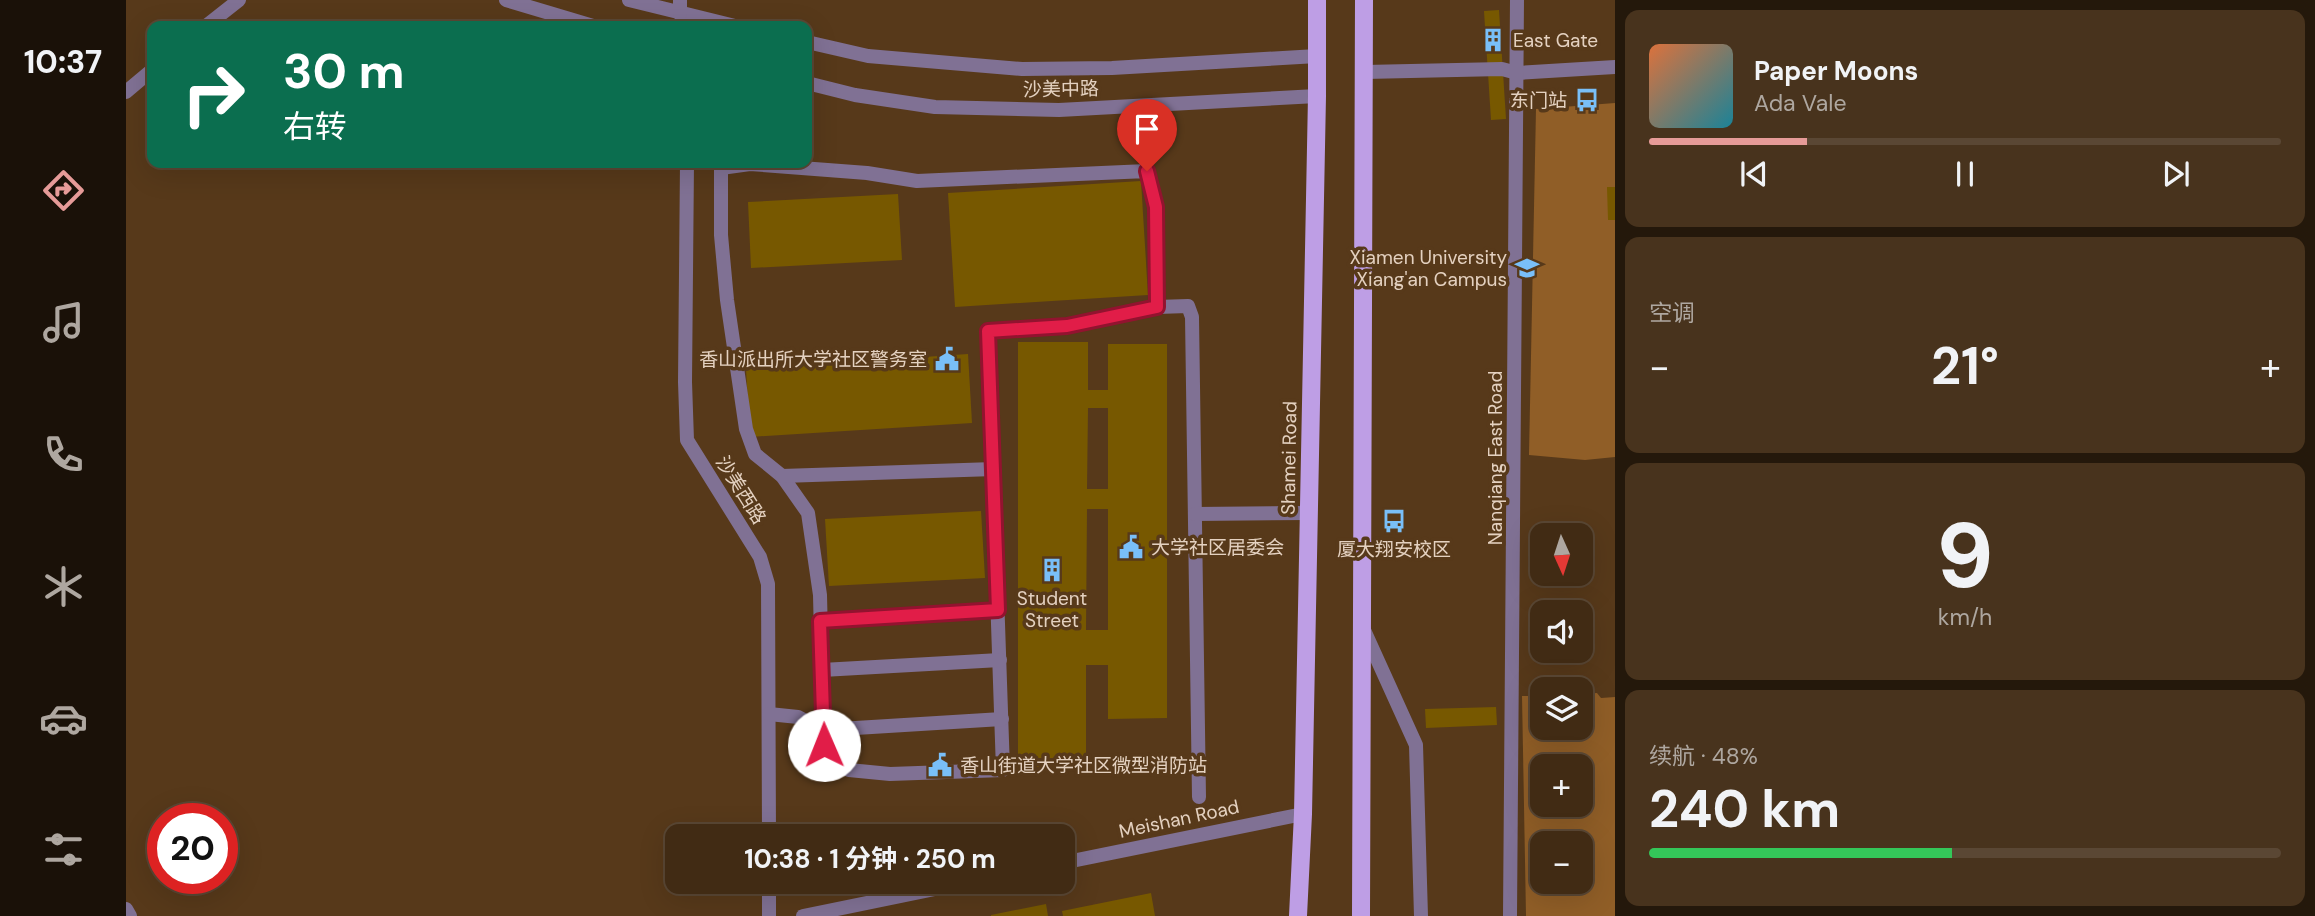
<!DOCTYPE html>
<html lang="zh">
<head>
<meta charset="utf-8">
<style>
  :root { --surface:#412b14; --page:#48331d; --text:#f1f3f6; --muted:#aea7a0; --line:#5a4734; --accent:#e69b98 }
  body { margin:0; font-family:"DM Sans","Noto Sans SC",sans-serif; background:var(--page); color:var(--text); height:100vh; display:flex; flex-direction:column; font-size:26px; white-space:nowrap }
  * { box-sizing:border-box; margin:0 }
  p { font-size:23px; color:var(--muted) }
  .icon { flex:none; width:38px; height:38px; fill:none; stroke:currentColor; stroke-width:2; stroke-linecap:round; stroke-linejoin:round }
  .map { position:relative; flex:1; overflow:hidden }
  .drawer { display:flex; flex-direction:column; gap:10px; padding:10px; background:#24180b; width:700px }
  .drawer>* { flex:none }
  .top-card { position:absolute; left:21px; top:21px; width:665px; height:147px; border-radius:14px; box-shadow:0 7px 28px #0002,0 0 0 2px var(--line); background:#0b6e4f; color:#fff; overflow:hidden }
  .needle { width:46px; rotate:177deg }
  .fabs { position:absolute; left:1404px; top:523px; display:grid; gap:14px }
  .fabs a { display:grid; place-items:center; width:63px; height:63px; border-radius:14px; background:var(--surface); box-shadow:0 7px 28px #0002,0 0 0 2px var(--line); font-size:35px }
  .speed { position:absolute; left:21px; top:803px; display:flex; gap:14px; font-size:35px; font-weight:700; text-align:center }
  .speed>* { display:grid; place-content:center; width:91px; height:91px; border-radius:50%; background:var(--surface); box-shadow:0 7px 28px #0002,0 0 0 2px var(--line); line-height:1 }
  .speed .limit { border:10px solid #d22; background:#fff; color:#111 }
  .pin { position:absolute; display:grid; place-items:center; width:60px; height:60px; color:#fff; margin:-72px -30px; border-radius:50% 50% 50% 0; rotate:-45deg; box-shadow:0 0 7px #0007 }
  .pin .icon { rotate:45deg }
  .me { position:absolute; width:77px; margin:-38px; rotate:359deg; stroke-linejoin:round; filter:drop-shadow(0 0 5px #0008) }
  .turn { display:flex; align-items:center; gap:24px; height:147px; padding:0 21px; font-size:32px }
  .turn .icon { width:91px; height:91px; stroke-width:2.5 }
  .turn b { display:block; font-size:49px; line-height:60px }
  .big { font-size:52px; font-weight:700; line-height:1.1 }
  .drawer .widget { flex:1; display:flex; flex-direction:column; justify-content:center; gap:10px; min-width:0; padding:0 24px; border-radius:14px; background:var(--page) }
  .drawer .dial { align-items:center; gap:0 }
  .dial b { font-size:91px; line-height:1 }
  .song { display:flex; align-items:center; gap:21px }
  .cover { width:84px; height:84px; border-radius:10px; background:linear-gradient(135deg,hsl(20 70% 55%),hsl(190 70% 35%)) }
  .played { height:7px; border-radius:4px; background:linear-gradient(90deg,var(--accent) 25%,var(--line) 25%) }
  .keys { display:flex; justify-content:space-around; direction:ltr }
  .heat { display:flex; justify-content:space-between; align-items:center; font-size:38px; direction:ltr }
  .charge { height:10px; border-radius:5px; background:linear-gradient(90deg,#34c759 48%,var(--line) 0) }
  .trip { position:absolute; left:539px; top:824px; width:410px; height:70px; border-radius:14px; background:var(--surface); box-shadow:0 7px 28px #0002,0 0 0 2px var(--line); font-weight:700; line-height:70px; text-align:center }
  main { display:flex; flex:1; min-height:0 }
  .dock { display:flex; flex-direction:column; width:126px; justify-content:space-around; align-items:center; background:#1a1108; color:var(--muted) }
  .dock .icon { width:49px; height:49px }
  .dock .active { color:var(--accent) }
  .dock b { font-size:32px; color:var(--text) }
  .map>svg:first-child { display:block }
</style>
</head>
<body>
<main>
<nav class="dock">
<b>10:37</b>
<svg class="icon active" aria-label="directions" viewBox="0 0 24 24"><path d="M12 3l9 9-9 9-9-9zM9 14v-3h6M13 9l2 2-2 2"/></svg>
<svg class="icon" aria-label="music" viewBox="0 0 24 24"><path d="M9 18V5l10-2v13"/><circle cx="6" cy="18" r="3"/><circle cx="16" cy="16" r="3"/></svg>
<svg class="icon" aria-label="phone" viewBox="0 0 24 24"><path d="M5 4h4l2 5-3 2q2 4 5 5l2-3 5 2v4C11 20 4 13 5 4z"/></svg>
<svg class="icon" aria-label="climate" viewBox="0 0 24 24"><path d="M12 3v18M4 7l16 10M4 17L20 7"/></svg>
<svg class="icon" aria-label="car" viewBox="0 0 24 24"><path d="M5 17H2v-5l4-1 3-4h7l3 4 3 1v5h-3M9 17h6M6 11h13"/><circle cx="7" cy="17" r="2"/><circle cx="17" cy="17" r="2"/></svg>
<svg class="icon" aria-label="filters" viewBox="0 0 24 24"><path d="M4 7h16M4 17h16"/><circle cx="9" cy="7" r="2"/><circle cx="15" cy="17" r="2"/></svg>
</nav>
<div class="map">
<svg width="1489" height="916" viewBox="0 0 1489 916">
  <rect width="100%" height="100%" fill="#57391a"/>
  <g fill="#905e27" fill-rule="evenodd">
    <polygon points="1489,103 1489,457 1459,460 1403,455 1410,109"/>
    <path d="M1471,693l4,5 14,-1v219h-89l-4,-220h20v32h38v-34zM1416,766h38v39h-38zM1416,844h38v38h-38z"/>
  </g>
  <g fill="#775800" fill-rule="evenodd">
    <polygon points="1373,10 1380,119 1365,120 1358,11"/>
    <polygon points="1015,181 1022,295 829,307 822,193"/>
    <polygon points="1481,187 1489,187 1489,220 1482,220"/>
    <polygon points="772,194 776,260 625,268 622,202"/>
    <path d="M892,342h70v48h20v-46h59v374l-59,1v-54h-22v102h-68zM962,408h20v81h-21zM961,509h21v121h-22z"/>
    <polygon points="842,354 846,423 624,437 620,369"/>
    <polygon points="855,511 859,578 703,586 699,519"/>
    <polygon points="1370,707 1371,725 1300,728 1299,709"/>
    <polygon points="1025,893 1029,916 937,916 936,911"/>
    <polygon points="920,904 922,916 865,916 865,915"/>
  </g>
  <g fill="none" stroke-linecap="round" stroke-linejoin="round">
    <g stroke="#807194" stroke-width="14">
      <polyline points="1239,72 1376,69 1391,73"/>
      <polyline points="1031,307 1030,207 1021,171 791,181 741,173 624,164 595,168 595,235 601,300 620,429 629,454 656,476 682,513 694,595 698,760 723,770 764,774 877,770 862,331 941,326 1031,307 1062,306 1066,317 1073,797"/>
      <polyline points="1069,514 1183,513"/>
      <polyline points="1237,628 1290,745 1295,916"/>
    </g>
    <g stroke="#807194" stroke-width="14">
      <polyline points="80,26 113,0"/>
      <polyline points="1391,73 1489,67"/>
      <polyline points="0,92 26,70"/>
      <polyline points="561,163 559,382 561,440 634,557 642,584 643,836"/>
      <polyline points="656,476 868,469"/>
      <polyline points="694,621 872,610"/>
      <polyline points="696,670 874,660"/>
      <polyline points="643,714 672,717 697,730 876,719"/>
      <polyline points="936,863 1177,814"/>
      <polyline points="0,909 4,916"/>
      <polyline points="643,916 643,882"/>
      <polyline points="677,916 843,882"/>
      <polyline points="1384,916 1391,0"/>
    </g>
    <g stroke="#807194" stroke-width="14">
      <polyline points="380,0 467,26"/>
      <polyline points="503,0 609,26"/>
      <polyline points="554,14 554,0"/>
      <polyline points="681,42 742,56 896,69 986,68 1191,56"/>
      <polyline points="681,83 729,95 809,107 933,110 1191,96"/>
    </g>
    <g stroke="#be9ee5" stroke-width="18">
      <polyline points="1172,916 1177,814 1191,96 1191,0"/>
      <polyline points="1235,916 1238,0"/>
    </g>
  </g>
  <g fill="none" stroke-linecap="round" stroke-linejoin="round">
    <g stroke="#92132f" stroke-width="18">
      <polyline id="route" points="698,745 694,621 872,610 862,331 941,326 1031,307 1030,207 1021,171"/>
    </g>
    <use href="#route" stroke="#e11d48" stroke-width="12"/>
  </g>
  <defs>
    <g id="building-bare" transform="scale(1.89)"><path d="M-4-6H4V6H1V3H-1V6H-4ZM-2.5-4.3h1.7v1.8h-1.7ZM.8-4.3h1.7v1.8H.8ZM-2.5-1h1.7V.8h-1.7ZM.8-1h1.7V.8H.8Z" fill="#79bff8" stroke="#57391a" stroke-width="2.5" paint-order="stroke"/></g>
    <g id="bus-bare" transform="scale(1.89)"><path d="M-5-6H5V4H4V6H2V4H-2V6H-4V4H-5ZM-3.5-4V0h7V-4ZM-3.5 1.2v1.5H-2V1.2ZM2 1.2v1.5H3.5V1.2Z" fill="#79bff8" stroke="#57391a" stroke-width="2.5" paint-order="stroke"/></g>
    <g id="university-bare" transform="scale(1.89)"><path d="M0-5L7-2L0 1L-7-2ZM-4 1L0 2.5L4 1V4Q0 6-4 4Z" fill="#79bff8" stroke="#57391a" stroke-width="2.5" paint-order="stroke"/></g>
    <g id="civic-bare" transform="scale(1.89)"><path d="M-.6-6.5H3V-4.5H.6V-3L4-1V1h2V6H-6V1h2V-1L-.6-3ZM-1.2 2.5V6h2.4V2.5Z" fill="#79bff8" stroke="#57391a" stroke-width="2.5" paint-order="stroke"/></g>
  </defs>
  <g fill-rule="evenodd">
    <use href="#building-bare" x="1367" y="40"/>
    <use href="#bus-bare" x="1461" y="100"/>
    <use href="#university-bare" x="1401" y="268"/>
    <use href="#civic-bare" x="821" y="359"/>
    <use href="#bus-bare" x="1268" y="521"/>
    <use href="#civic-bare" x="1005" y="547"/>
    <use href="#building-bare" x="926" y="570"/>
    <use href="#civic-bare" x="814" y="765"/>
  </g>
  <g text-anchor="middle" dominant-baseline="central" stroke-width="7" stroke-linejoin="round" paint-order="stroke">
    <g font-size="19" fill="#e4d1c0" stroke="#57391a" text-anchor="start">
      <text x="1387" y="40">East Gate</text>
      <text x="1441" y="100" text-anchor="end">东门站</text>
      <text x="1381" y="257" text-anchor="end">Xiamen University<tspan x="1381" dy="22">Xiang'an Campus</tspan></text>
      <text x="801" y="359" text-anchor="end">香山派出所大学社区警务室</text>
      <text x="1025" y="547">大学社区居委会</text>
      <text x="1268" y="549" text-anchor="middle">厦大翔安校区</text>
      <text x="926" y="598" text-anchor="middle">Student<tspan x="926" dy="22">Street</tspan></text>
      <text x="834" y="765">香山街道大学社区微型消防站</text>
    </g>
    <g font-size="19" fill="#e4d1c0" stroke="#57391a">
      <text transform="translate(935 89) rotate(-1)">沙美中路</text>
      <text transform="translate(1163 458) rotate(-89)">Shamei Road</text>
      <text transform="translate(1369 458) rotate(-90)">Nanqiang East Road</text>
      <text transform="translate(615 490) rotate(58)">沙美西路</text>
      <text transform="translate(1053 819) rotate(-12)">Meishan Road</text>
    </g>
  </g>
</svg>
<div class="fabs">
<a><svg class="needle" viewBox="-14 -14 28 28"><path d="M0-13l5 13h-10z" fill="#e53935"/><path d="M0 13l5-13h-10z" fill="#aea7a0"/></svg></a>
<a><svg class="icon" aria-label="sound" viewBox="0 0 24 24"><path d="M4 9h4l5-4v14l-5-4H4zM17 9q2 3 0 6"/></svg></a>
<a><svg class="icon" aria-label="layers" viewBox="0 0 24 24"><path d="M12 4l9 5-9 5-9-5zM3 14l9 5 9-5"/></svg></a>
<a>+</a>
<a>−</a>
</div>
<div class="speed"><div class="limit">20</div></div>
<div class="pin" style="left:1021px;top:171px;background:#d93025"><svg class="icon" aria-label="arrive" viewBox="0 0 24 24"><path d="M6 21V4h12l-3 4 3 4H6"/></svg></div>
<svg class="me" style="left:698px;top:745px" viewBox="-20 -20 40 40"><circle r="19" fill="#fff"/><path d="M0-13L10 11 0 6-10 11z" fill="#e11d48"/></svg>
<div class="trip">10:38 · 1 分钟 · 250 m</div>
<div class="top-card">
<div class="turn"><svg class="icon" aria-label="right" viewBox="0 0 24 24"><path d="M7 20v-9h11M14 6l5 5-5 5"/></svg><div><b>30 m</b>右转</div></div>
</div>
</div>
<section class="drawer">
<div class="widget">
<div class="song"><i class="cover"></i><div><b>Paper Moons</b><p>Ada Vale</p></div></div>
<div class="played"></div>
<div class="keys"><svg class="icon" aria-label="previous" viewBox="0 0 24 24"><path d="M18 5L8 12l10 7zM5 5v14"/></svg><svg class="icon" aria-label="pause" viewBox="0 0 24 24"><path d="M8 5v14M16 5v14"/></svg><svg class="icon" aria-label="next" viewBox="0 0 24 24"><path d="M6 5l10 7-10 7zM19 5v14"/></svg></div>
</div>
<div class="widget"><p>空调</p>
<div class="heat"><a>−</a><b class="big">21°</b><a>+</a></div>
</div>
<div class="widget dial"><b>9</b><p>km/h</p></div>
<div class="widget"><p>续航 · 48%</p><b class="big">240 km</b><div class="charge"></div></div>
</section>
</main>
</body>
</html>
